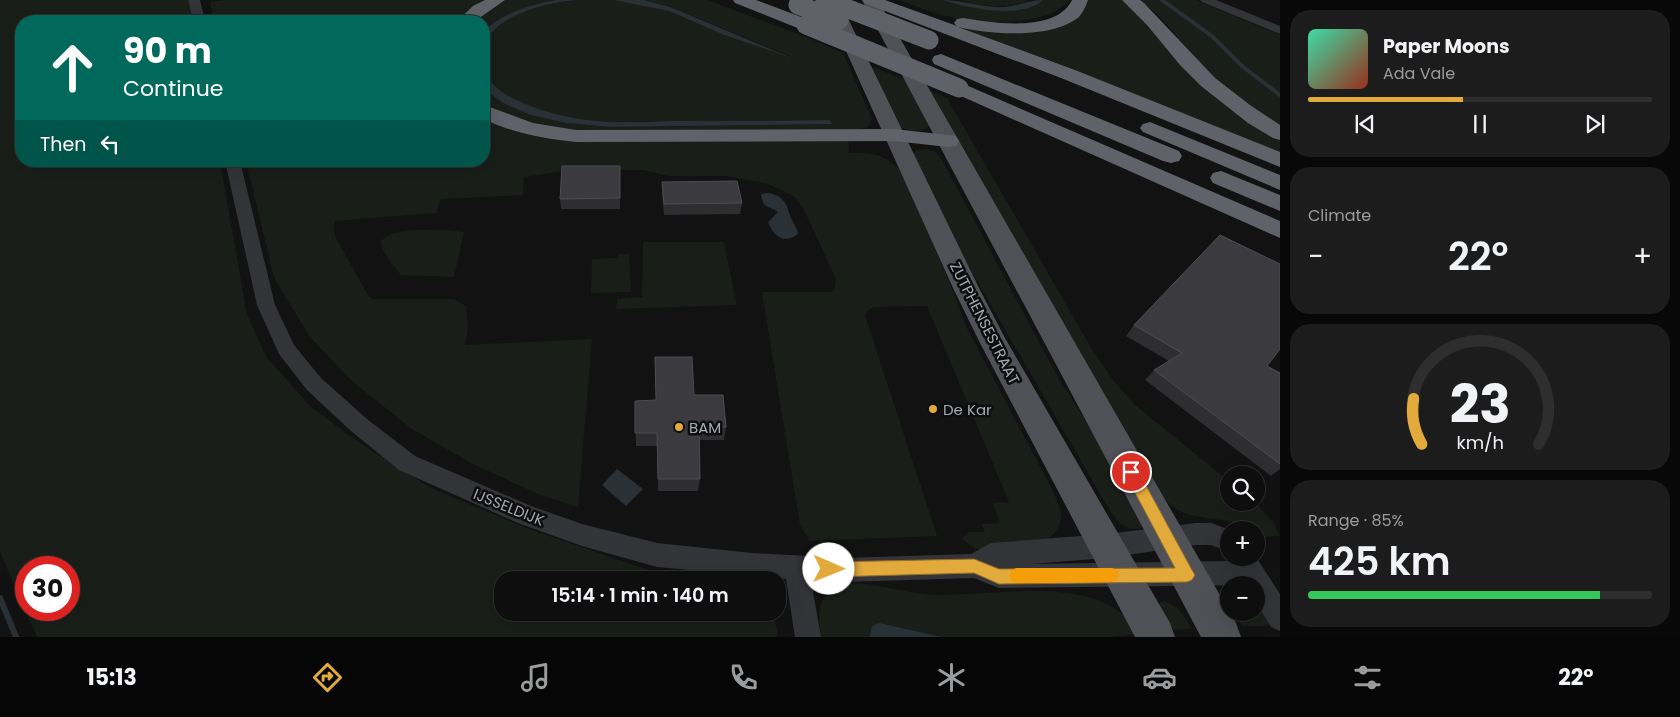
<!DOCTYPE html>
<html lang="en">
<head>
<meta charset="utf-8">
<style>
  :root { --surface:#0e0e0e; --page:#1c1c1c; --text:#f1f3f6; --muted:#9b9c9e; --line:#2e2e2e; --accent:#e2a93b }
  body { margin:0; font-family:Poppins,sans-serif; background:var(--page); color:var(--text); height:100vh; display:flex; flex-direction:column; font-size:19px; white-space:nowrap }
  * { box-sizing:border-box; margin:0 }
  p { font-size:16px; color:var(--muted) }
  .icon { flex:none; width:28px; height:28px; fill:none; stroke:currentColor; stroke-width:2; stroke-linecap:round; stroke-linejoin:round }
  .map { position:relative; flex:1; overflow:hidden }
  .panel { display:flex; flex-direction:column; gap:10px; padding:10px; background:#080808; width:400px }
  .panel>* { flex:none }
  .banner { position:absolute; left:15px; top:15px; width:475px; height:152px; border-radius:20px; box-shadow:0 5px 20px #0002,0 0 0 1px var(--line); background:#00695c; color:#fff; overflow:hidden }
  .fabs { position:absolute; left:1220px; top:466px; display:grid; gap:10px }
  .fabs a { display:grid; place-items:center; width:45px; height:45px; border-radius:50%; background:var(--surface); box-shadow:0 5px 20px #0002,0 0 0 1px var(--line); font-size:25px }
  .speed { position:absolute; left:15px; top:556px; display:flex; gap:10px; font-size:25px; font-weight:700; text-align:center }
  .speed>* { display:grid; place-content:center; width:65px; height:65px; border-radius:50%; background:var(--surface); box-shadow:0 5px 20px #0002,0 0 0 1px var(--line); line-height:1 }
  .speed .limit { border:8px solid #d22; background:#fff; color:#111 }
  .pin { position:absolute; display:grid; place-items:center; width:42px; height:42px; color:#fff; margin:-21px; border:2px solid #fff; border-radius:50%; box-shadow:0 1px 5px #0007 }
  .me { position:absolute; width:55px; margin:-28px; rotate:91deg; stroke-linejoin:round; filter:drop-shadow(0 0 4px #0008) }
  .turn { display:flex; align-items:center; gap:18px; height:105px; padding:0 25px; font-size:22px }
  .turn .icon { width:65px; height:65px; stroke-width:2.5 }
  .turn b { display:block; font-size:35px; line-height:42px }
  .then { display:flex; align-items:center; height:48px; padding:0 25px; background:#0003; gap:10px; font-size:19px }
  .big { font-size:38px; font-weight:600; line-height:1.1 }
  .panel .tile { flex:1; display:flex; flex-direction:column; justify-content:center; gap:8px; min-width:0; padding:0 18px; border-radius:20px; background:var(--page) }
  .panel .dial { align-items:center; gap:0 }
  .dial svg { height:130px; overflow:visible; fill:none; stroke:var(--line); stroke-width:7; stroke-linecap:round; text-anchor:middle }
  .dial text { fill:var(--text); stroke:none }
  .song { display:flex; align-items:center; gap:15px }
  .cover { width:60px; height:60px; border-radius:8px; background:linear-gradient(135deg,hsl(160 70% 55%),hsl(10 70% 35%)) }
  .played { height:5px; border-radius:2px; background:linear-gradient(90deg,var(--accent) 45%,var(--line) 45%) }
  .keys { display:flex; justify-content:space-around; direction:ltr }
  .heat { display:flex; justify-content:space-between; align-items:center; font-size:28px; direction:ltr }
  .charge { height:8px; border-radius:4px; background:linear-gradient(90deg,#34c759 85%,var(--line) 0) }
  .trip { position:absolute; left:494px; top:571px; width:292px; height:50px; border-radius:20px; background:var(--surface); box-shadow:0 5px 20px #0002,0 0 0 1px var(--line); font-weight:600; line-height:50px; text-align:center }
  .tab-bar { display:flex; height:80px; justify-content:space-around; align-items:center; background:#060606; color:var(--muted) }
  .tab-bar .icon { width:35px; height:35px }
  .tab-bar .on { color:var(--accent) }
  .tab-bar b { font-size:22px; color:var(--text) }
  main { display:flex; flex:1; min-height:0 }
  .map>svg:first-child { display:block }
</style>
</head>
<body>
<main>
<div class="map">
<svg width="1280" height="637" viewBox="0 0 1280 637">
  <rect width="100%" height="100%" fill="#121213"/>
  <g fill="#191e19" fill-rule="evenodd">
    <path d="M0,0h188l4,21h-171v140h199l27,154 20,43 44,49 53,39 67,42 98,41 137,47 71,4h-235v32l272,1 4,24h-741l-37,-85zM26,568h43v42h-43z"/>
    <path d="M228,0h328c-22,5 -56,15 -72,31v-10h-270l-4,-19z"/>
    <path d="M575,0h39l34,5 21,6 55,24 68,22 -122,-50 -26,-7h63l102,38 34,15 29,66 -4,8 -20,5 1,21c24,0 34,0 52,18l45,103 21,54 87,165c2,6 7,15 7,22 -1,38 -59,32 -86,34l-13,-10 7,-7h16l-4,-8 19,-1 -7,-20 16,-1 -82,-196 -53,1 -6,3 -3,5 72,221 -127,5 -10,-16 -38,-233h68l5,-4 1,-9 -32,-69 -9,-13 -29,-14 -40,-7h-57l-26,-6h-71l-48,7 -1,18 -82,4 -5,14 -102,8 1,15 34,61 4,2h81l12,7 2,20 -3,19 127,-6 -14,168 -40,-13 -65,-30 -61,-35 -59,-47 -43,-45 -36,-59 -28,-117h238v-72l19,14 63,20 44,4 222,-3 -2,-4c-53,1 -106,1 -159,1 -32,0 -71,3 -103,-4 -24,-5 -84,-22 -84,-53 0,-9 -2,-18 3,-26 18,-27 59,-33 88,-38z"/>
    <path d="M899,0h43l33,8 29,3 28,-4 11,-7h27c-24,27 -86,24 -119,17 -17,-3 -35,-11 -52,-17z"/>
    <path d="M959,0h72c-25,9 -46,7 -72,0z"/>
    <polygon points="1086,0 1125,0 1280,138 1280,154 949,23 985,31 1037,30"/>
    <path d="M1139,0h57l84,35v93c-26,-18 -54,-36 -76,-59 -21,-22 -39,-53 -65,-69z"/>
    <path d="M866,64l41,17 23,45c-9,8 -20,5 -30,1z"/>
    <path d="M926,89l21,9 146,253 20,29 22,25 94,76v21l26,1 18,19 7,14 -18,1 -6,-3v-4c-10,0 -16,-6 -26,-8 -30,-7 -46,-1 -70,-27z"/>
    <path d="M925,149l9,2 6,5 116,218 59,93 28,55 -2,6c-15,4 -23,-6 -31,-17l-151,-261 -47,-96 6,-4z"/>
    <path d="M445,230l19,2 -10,45 -53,-2c-8,-10 -19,-21 -20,-34 15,-15 44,-10 64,-11z"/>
    <polygon points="643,242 724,242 737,305 616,309 617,299 642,297"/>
    <polygon points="618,254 629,254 631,292 591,293 592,259 618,258"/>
    <path d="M849,583c29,0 58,11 87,12 54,1 145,-18 187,20 5,5 9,13 12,19l-27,3h-166l-62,-14 -10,7v7h-49c-4,-29 -3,-45 28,-54z"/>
    <path d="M1162,601c14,2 24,15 29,28l-24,1 -11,-24z"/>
    <polygon points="1256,603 1269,622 1268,626 1242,626 1234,613 1256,612"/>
  </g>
  <g fill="#293036">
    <path d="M556,0h22c-29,2 -85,15 -94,46v-15c19,-18 46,-26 72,-31z"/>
    <polygon points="614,0 644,0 670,7 792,58 724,35 669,11"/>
    <path d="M942,0c21,0 41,8 62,7 14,-1 25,-7 39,-7 -22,20 -75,8 -101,0z"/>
    <path d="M484,68c6,29 60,44 85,49 32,7 69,5 102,4 53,0 106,0 159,-1l2,4 -222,3 -44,-4 -35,-8 -28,-12 -19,-14z"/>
    <path d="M768,193c14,2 18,9 22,22 2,7 7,12 8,19 -14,11 -25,2 -30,-12l10,-10c-11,-8 -14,-1 -17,-18z"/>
    <polygon points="617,469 643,489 626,506 602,485"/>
    <path d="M880,623l62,14h-72c0,-8 2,-13 10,-14z"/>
  </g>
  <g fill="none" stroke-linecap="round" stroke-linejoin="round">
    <polyline stroke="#293036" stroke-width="4" points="1162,0 1213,37 1242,66 1280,95"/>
    <polyline stroke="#293036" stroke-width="6" points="0,598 16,637"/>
    <g fill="#333438" fill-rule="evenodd">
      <polygon points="188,0 200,0 205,21 193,21"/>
      <polygon points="1200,0 1216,0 1280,26 1280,34 1202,2"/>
      <polygon points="225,161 240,161 275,305 294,345 321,378 367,419 415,456 531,506 582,524 657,543 752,553 844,558 971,554 991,543 1107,534 1196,523 1211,523 1230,530 1229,552 1211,545 1196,545 1107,558 1031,564 1232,561 1231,558 1256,557 1280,594 1280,631 1271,627 1256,603 1256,585 999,588 974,578 844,582 811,580 821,637 795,637 786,579 657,567 582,546 518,523 399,470 351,431 307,390 279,354 257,305"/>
    </g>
    <g fill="#505157" fill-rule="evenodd">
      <polygon points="823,0 839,0 979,288 1005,338 1170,623 1175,637 1135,637 980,343 953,288"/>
      <polygon points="862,0 878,0 1236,623 1241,637 1201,637"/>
    </g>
    <g fill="#606269" fill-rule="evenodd">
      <polygon points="485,0 505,0 475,21 457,21 473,6"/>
      <polygon points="733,0 756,0 812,21 815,25 812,29 806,30 800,29 735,3"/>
      <path d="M862,0h23l72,26 -3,-3 3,-4 6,-1c30,5 93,15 109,-18h16c-2,6 -5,12 -9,17 -27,22 -88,18 -121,10l117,43 205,82v15l-219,-89 -197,-75z"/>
      <polygon points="1122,0 1140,0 1144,3 1215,78 1250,105 1280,125 1280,140 1273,138 1248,123 1201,86 1180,65 1147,25"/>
      <polygon points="941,54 1179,151 1182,156 1179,161 1171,163 1163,161 934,64 932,60 934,56"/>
      <polygon points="959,82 1280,221 1280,238 952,92 949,88 952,84"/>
      <path d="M484,105l49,18 43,7 318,-1 54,6 8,1 3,5 -3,5 -8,1 -54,-6 -318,1c-31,-3 -64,-9 -92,-23z"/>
      <polygon points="1150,122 1280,175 1280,190 1143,132 1140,128 1143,124"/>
      <polygon points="1221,171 1280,195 1280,211 1213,183 1210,178 1213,173"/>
    </g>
    <g stroke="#606269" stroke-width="19">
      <polyline points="825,0 929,40"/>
      <polyline points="798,5 839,20"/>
      <polyline points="806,25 959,88"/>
    </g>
  </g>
  <g fill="#2e2e31">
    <polygon points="620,166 620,209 561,209 560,199"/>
    <polygon points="662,182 742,203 740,214 664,215 662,192"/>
    <polygon points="1134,325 1280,373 1280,469 1271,476 1145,380 1154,370 1169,361 1126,336"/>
    <polygon points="655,357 694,395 726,427 724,440 699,440 700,479 698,491 658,491 657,446 636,446 635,401 656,400"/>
  </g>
  <g fill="#3b3b3f" stroke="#4b4d51">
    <polygon points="562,166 620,166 620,198 560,199"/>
    <polygon points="737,181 742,203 664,204 662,182"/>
    <polygon points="1220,235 1280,264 1280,349 1267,366 1280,373 1280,464 1154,370 1182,353 1134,325"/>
    <polygon points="655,357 692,357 694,395 723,395 726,427 699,427 700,479 658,479 657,433 635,433 635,401 656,400"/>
  </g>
  <polygon fill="#e2a93b" stroke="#936e26" points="1131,466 1136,467 1192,570 1195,575 1192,580 1187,582 999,584 974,573 829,577 823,575 821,569 823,564 829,562 974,559 999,569 1175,568 1124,472 1126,467"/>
  <polygon fill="#f59e0b" points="1016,568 1112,568 1117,570 1119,575 1117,580 1112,582 1016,583 1011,581 1009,576 1011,571"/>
  <g fill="#e2a93b" stroke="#0d0d0e" stroke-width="2">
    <circle cx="933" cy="409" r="5"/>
    <circle cx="679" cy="427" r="5"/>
  </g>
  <g text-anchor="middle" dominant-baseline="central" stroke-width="5" stroke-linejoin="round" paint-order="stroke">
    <g font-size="15" fill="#a5a9b3" stroke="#0d0d0e">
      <text transform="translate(985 323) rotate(63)">ZUTPHENSESTRAAT</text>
      <text transform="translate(509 507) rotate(22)">IJSSELDIJK</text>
    </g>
    <g font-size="15" fill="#a5a9b3" stroke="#0d0d0e" text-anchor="start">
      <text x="943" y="409">De Kar</text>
      <text x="689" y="427">BAM</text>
    </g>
  </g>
</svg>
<div class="fabs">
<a><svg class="icon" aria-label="search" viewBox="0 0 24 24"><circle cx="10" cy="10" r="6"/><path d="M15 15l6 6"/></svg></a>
<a>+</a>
<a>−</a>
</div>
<div class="speed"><div class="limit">30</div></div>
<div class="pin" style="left:1131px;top:472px;background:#d93025"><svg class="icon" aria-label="arrive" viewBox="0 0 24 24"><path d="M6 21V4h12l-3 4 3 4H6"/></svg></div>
<svg class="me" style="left:829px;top:569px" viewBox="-20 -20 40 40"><circle r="19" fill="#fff"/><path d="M0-13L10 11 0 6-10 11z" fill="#e2a93b"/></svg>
<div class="trip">15:14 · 1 min · 140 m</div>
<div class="banner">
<div class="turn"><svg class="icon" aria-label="ahead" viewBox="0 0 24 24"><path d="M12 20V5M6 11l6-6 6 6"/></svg><div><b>90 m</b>Continue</div></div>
<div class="then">Then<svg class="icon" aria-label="left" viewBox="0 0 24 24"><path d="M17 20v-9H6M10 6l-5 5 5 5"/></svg></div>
</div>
</div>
<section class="panel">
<div class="tile">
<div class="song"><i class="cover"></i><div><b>Paper Moons</b><p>Ada Vale</p></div></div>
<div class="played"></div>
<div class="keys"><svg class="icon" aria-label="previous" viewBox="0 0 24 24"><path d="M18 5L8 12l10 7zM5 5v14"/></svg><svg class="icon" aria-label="pause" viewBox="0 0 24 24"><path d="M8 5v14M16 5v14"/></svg><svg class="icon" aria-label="next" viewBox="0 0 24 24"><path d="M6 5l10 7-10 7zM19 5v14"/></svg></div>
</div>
<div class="tile"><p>Climate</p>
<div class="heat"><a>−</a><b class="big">22°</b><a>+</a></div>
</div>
<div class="tile dial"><svg viewBox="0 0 100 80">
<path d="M14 69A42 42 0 1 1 86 69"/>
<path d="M14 69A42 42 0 0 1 9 41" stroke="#e2a93b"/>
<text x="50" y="56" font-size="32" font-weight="700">23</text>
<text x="50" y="72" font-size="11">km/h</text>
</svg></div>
<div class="tile"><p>Range · 85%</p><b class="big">425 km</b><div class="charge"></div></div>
</section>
</main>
<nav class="tab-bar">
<b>15:13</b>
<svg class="icon on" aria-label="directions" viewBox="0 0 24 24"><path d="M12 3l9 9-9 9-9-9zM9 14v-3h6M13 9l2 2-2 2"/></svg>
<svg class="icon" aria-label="music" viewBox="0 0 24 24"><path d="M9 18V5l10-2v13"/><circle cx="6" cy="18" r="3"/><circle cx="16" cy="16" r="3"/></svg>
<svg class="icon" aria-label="phone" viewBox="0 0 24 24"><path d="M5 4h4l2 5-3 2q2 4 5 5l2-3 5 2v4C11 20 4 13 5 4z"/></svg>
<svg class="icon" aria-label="climate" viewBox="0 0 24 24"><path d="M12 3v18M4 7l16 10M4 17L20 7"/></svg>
<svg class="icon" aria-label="car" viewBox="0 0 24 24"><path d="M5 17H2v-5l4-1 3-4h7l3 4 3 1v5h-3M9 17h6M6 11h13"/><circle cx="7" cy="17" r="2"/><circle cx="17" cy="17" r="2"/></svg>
<svg class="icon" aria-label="filters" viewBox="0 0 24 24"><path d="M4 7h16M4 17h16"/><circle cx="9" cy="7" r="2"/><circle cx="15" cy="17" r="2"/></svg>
<b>22°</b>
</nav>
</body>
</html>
